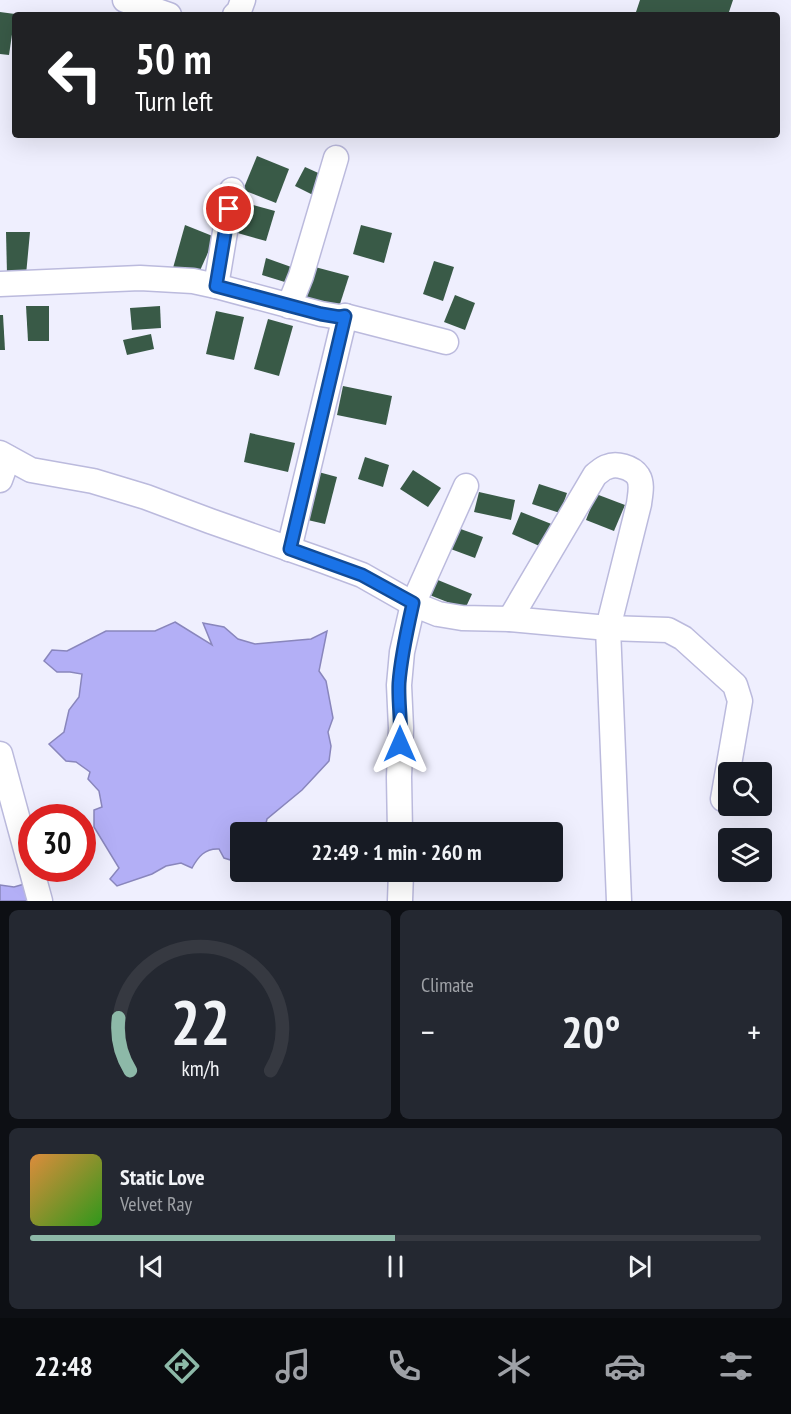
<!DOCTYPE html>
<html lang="en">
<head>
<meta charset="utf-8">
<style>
  :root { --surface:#171b24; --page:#242831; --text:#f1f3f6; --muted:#9ea1a6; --line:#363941; --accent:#8db9a8 }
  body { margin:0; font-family:"PT Sans Narrow",sans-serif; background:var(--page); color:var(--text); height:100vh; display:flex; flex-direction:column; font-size:22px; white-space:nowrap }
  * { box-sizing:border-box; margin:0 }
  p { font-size:20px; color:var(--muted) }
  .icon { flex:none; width:33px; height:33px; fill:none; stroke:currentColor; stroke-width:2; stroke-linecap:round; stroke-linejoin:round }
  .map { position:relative; height:901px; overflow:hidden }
  .drawer { display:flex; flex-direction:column; gap:9px; padding:9px; background:#0d0f14; flex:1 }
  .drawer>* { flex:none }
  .hud { position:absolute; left:12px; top:12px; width:768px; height:126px; border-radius:6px; box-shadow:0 6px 24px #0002; background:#202124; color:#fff; overflow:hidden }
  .controls { position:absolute; left:718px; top:762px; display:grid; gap:12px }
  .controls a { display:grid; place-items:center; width:54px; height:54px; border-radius:6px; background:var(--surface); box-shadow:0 6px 24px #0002; font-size:30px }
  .speed { position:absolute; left:18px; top:804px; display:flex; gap:12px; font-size:30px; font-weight:700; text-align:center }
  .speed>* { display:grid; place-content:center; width:78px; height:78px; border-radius:50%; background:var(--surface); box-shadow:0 6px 24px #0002; line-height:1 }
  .speed .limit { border:9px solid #d22; background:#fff; color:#111 }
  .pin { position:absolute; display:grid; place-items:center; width:51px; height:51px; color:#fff; margin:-26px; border:3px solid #fff; border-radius:50%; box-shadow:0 2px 6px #0007 }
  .me { position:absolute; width:66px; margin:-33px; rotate:0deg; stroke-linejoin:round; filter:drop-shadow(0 0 4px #0008) }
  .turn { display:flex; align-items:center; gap:21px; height:126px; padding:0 24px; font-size:27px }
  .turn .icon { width:78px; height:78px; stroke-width:2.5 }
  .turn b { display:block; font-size:42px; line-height:51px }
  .big { font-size:45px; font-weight:600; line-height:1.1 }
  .drawer .tile { flex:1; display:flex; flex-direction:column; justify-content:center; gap:9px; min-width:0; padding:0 21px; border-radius:9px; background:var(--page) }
  .drawer .dial { align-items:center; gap:0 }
  .dial svg { height:156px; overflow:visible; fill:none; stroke:var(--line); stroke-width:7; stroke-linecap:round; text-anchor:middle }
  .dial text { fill:var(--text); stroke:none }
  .song { display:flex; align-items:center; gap:18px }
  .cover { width:72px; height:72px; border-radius:9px; background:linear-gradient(135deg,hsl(30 70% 55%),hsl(110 70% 35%)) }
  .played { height:6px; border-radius:3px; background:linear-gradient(90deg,var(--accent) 50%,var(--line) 50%) }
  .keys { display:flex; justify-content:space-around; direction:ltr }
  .heat { display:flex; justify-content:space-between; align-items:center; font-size:33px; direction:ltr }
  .drawer .tiles { flex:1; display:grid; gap:9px; grid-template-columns:1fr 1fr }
  .tile:last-child { grid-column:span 2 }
  .trip { position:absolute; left:230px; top:822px; width:333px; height:60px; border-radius:6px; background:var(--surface); box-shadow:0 6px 24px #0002; font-weight:600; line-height:60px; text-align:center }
  .menu { display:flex; height:96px; justify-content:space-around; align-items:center; background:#090b0e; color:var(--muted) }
  .menu .icon { width:42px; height:42px }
  .menu .current { color:var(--accent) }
  .menu b { font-size:27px; color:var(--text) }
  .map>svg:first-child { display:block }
</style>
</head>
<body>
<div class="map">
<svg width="791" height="901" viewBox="0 0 791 901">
  <rect width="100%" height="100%" fill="#efeffe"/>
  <g fill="#b3aff6" stroke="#8986bc" stroke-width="1.5">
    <path d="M175,622l37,23 -9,-22 21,4 14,12 17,5 56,-5 16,-8 -8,40 7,10 7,37 -5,14 3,14 -2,15 -27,29 -35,29 -3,13h-24v32l-3,-2 -13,-4 -5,-9c-14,-1 -21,8 -27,19l-11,-5 -15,3 -14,8 -35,12 -7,-7 9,-11 -25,-41v-17l8,-3 -3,-16 -11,-12 2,-7 -14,-10 -10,-1 -17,-17 15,-12 5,-22 10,-13 3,-23 -12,-2h-13l-13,-11 8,-11 15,1 39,-20h49z"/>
    <polygon points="45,878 46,901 0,901 0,885 14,887"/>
  </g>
  <g fill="#395a47">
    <polygon points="640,0 733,0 728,15 635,15"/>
    <polygon points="0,12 15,14 9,55 0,54"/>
    <polygon points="257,156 289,169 276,203 243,190"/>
    <polygon points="305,167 325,176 315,196 295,186"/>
    <polygon points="242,202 275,211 266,241 234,232"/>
    <polygon points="185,225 215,237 198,275 173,268"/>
    <polygon points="361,225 392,233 384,263 353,254"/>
    <polygon points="6,232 30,232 26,275 7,274"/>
    <polygon points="266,258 294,268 288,283 262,275"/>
    <polygon points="434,261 454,267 443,301 423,294"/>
    <polygon points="315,267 349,276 339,307 305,300"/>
    <polygon points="455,295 475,303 465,330 444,322"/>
    <polygon points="26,306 49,306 49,341 28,341"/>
    <polygon points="160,306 161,328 132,330 130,308"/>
    <polygon points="216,311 244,317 234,360 206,354"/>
    <polygon points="0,315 3,315 5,350 0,350"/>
    <polygon points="268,319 293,326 279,376 254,369"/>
    <polygon points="151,334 154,349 127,355 123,340"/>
    <polygon points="343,386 392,396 386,425 337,415"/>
    <polygon points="250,433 295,443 288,472 244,462"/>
    <polygon points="365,457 389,465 383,487 358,479"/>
    <polygon points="311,470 337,477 325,524 299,518"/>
    <polygon points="413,470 441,488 428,507 400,489"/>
    <polygon points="539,484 567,493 560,513 532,504"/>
    <polygon points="479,492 515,500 511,520 474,512"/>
    <polygon points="596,494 625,505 614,531 586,520"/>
    <polygon points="521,512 554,525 544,548 512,534"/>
    <polygon points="455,527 483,537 475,558 448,548"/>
    <polygon points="433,578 472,594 465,609 427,594"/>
  </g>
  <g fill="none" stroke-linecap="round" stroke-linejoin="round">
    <g stroke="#bbbadd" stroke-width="27">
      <g id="minor">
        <polyline points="125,0 169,15"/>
        <polyline points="235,15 239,11 243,0"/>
        <polyline points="0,284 140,278 193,281 216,286 321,314 339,317 345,316 446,342"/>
        <polyline points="216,286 232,190"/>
        <polyline points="289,306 301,276 336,158"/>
        <path d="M0,453l31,17 62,11 53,16 64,24 114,40 38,14 51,29 25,10 24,4 48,1 85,-144c4,-3 8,-7 12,-8 9,-4 25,0 31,9 5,8 2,19 1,28l-31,124 11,273"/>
        <polyline points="0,480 8,458"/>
        <polyline points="289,549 345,316"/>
        <polyline points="510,619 608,628 668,630 683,638 735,685 740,701 723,799"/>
        <polyline points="0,754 40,901"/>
        <polyline points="400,832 399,777 401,728 399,685 402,652 413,604 466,486"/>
        <polyline points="400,901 401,872"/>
      </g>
    </g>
    <use href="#minor" stroke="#fff" stroke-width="24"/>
  </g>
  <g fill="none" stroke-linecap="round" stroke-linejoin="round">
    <g stroke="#114b97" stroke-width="15">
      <path id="route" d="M229,209l-13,77 105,28 18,3 6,-1 -55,233 72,26 51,28c-6,27 -12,53 -14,80 -1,20 3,41 1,61"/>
    </g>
    <use href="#route" stroke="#1a73e8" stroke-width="10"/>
  </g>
</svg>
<div class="controls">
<a><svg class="icon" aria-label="search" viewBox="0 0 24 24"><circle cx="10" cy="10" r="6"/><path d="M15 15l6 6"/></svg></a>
<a><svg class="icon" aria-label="layers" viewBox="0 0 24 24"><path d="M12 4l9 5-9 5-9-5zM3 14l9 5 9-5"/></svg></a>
</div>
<div class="speed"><div class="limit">30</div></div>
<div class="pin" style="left:229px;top:209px;background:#d93025"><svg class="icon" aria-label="arrive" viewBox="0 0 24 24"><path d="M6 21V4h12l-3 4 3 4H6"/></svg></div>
<svg class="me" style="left:400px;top:744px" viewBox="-20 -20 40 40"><path d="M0-17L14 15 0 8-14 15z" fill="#1a73e8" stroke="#fff" stroke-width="4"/></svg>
<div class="trip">22:49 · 1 min · 260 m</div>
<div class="hud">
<div class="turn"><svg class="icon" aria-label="left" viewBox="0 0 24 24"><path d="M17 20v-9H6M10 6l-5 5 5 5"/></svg><div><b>50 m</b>Turn left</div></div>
</div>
</div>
<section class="drawer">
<div class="tiles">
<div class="tile dial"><svg viewBox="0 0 100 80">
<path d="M14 69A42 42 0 1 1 86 69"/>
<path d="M14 69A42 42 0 0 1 8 42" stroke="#8db9a8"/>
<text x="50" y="56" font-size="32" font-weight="700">22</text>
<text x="50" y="72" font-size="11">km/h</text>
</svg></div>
<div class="tile"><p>Climate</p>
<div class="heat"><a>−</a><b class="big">20°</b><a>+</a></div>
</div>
<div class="tile">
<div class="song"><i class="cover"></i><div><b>Static Love</b><p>Velvet Ray</p></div></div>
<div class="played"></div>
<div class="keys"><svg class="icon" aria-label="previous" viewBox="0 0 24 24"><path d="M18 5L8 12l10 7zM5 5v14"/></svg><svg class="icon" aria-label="pause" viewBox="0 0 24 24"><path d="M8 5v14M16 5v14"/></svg><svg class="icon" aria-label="next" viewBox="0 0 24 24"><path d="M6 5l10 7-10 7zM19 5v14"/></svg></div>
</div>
</div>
</section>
<nav class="menu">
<b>22:48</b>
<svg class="icon current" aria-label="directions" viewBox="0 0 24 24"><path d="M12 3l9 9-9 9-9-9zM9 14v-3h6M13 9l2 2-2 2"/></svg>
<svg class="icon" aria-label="music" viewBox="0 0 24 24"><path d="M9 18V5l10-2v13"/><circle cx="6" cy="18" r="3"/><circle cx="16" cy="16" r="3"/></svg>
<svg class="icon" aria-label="phone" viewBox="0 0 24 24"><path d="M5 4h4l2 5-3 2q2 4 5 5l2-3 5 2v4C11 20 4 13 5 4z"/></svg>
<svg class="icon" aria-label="climate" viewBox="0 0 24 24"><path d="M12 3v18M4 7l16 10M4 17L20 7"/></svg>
<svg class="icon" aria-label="car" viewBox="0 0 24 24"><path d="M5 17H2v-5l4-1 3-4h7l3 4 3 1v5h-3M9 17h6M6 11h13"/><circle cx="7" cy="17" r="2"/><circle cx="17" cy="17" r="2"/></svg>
<svg class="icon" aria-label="filters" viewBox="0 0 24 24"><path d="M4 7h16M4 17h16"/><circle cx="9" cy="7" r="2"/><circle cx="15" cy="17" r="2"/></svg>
</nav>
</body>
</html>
